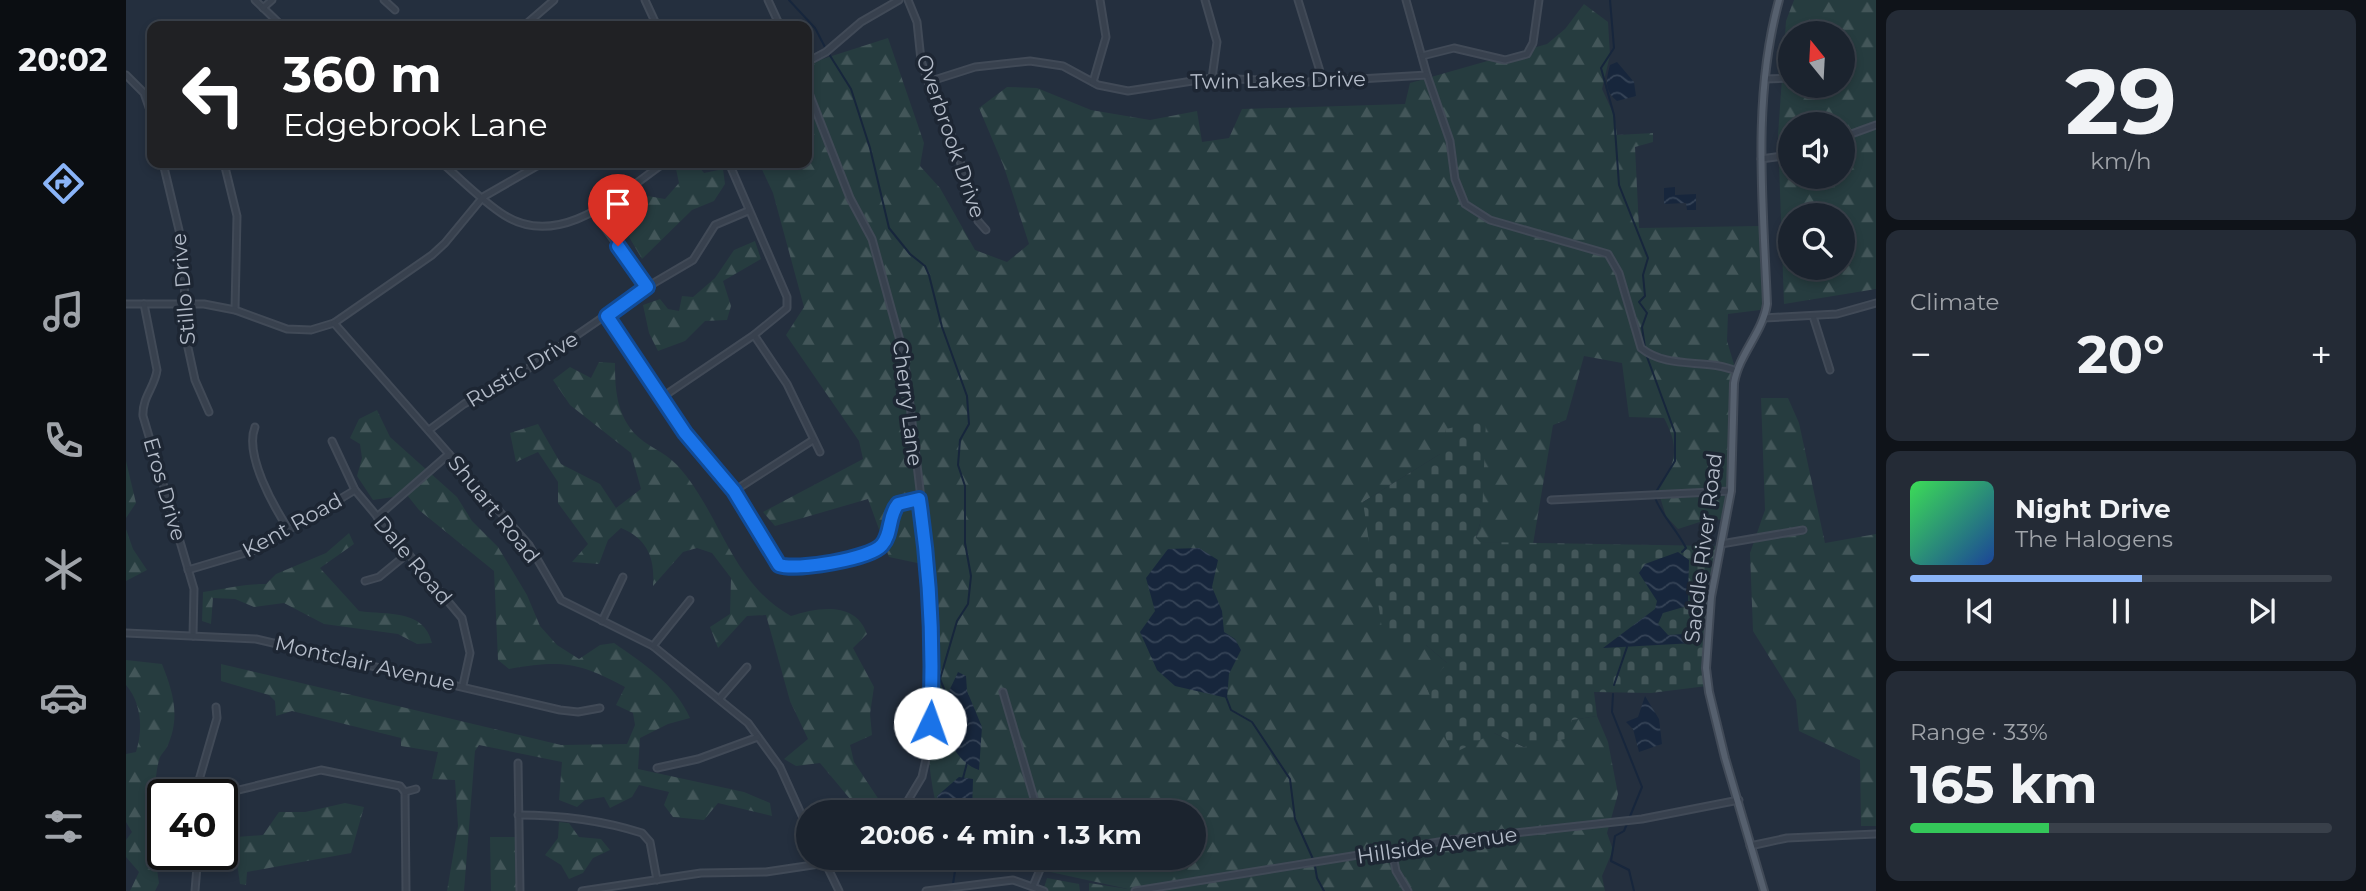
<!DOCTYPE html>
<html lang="en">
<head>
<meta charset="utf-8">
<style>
  :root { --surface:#1b232e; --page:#242b36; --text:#f1f3f6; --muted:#a0a4aa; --line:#39404a; --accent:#8ab4f8 }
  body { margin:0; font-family:Montserrat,sans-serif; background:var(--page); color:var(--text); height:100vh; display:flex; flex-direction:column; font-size:26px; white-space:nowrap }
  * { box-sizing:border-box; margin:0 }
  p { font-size:23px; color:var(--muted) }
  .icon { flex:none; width:38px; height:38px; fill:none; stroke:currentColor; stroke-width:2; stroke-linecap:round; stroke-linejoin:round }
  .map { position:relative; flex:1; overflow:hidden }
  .side { display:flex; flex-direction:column; gap:10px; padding:10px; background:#0f1319; width:490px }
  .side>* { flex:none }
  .hud { position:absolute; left:21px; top:21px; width:665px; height:147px; border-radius:14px; box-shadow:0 4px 10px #0003,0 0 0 2px var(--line); background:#202124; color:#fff; overflow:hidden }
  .needle { width:46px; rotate:342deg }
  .buttons { position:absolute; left:1652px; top:21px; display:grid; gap:14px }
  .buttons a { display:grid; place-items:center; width:77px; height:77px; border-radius:50%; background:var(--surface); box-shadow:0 4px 10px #0003,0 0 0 2px var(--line); font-size:35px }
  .speed { position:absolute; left:21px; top:779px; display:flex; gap:14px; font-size:35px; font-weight:700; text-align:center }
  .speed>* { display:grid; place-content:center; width:91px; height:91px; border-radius:50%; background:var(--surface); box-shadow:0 4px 10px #0003,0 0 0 2px var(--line); line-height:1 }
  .speed .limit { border:4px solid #111; border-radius:10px; background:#fff; color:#111 }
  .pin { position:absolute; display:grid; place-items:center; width:60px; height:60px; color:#fff; margin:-72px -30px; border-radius:50% 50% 50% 0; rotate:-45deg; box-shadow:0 0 7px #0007 }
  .pin .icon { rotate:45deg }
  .me { position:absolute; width:77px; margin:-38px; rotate:3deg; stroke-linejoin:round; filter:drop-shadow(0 0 5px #0008) }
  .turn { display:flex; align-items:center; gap:24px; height:147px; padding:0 21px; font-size:32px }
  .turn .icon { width:91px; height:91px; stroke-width:2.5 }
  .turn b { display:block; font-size:49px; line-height:60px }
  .big { font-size:52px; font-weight:700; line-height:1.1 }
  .side .widget { flex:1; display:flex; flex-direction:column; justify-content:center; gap:10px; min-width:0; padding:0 24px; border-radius:14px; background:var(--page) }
  .side .dial { align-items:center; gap:0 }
  .dial b { font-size:91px; line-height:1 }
  .song { display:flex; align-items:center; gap:21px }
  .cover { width:84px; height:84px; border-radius:10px; background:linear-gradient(135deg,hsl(130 70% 55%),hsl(220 70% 35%)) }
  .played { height:7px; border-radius:4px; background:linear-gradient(90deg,var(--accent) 55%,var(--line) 55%) }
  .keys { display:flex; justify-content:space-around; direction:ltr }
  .heat { display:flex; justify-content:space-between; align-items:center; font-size:38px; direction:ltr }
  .charge { height:10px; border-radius:5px; background:linear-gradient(90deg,#34c759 33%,var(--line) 0) }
  .trip { position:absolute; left:670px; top:800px; width:410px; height:70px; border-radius:35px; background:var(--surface); box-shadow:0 4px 10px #0003,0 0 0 2px var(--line); font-weight:700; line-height:70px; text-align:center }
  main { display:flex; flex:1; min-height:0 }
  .menu { display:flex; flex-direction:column; width:126px; justify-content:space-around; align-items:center; background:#0b0e12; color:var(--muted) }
  .menu .icon { width:49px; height:49px }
  .menu .on { color:var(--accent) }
  .menu b { font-size:32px; color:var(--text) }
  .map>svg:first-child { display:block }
</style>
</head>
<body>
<main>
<nav class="menu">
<b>20:02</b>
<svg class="icon on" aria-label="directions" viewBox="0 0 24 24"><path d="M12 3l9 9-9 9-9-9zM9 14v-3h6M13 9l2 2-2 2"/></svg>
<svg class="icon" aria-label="music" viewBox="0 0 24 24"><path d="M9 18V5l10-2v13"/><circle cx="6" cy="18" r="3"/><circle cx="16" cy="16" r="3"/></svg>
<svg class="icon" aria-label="phone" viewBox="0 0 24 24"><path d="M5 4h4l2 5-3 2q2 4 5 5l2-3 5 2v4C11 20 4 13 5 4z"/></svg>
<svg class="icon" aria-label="climate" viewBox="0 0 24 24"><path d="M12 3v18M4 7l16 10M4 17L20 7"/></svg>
<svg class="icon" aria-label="car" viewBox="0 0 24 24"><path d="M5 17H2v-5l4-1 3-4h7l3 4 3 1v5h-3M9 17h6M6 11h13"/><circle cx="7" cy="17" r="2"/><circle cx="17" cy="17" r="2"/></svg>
<svg class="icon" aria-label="filters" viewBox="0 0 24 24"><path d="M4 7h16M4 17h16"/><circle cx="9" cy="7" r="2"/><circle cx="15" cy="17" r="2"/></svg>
</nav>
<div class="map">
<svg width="1750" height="891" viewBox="0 0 1750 891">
  <defs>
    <pattern id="forest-firs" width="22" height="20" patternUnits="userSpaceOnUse" patternTransform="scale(1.75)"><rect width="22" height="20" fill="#263c3f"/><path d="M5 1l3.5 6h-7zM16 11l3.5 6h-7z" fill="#435659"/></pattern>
    <pattern id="cemetery-stones" width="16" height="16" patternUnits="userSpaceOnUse" patternTransform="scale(1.75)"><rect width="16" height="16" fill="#263c3f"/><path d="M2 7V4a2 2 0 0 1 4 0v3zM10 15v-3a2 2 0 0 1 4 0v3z" fill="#435659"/></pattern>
    <pattern id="water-waves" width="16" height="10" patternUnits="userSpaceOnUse" patternTransform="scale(1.75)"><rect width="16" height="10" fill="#17263c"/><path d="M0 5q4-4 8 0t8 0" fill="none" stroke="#364457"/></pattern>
  </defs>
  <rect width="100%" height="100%" fill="#242f3e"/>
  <g fill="url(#forest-firs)" fill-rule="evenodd">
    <path d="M1668,0h82v289l-92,15 -6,-169 8,-114zM1664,33h53v53h-53zM1664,124h53v53h-53zM1664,215h53v53h-53z"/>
    <path d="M1458,4l24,18 2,33 -8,34 12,26 3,20 36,-2v9l-18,5 4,81 120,-2 8,70 -7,14 -32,4 -1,27 9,30 -9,148 -21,1 -28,9 -12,-13 -8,-25c18,-28 22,-43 6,-73l-35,-1 -7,-54 -38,-7 -18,64 -13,5 -20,119 -53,-2 -4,-3 6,-24 -42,-61 -77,48 63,143 21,18 47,70 30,14 48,-27 25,-4 11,26 10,52 -11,39 6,17 -11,26 3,15h-516v-8l39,6 -142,-31h208v-46h-256c-19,-67 -9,-171 -9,-243l-7,-5 -33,-7 -21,-58 -93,27 -12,-14 100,-53 -4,-18 -73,-106 18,-28 -31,-114 -14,-30h48v-99l81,-26 36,105 -4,23 20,22 35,62 32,12 22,-18 -25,-77 -25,-59 28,-21 30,1 54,22 59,10 47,-9 5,31 27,-4 13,-29 163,-5 5,-21 137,-39 18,-15z"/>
    <polygon points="564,163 570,163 578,173 597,169 599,184 588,201 566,210 516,259 503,237 510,223 499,214 506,201 522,196 539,199 553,183 550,169"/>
    <polygon points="629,241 635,259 597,281 605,306 601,320 579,321 559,341 532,351 523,333 517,305 534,299 542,309 553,311 556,296 567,297 589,278 608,250"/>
    <path d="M473,362l16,1c0,25 1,49 19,70 12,13 31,19 43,32 44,48 53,117 114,151 27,-9 65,-15 76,18l-14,14 21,39 -4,27 2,21 -22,10 4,17 33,50h-26l-41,-49 -24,3 -12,-7 24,-20 -18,-38 -24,-86 -19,1 -29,32 -8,-21 20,-13 1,-36 -19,-25 -15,-5 -14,4 -30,34c2,-27 -5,-47 -32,-58l-13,12 -9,24 -27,-2 16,-18 -30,-41v-21l-20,-30 -22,10 -6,-29 28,-9 23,40 39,20 16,24 25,-19 -10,-36 -61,-48 -17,-25 17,-13 21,11z"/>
    <polygon points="1635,398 1662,398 1673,423 1699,543 1750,534 1750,826 1735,826 1734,760 1673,731 1670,700 1627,631 1624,553 1639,510"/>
    <path d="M251,410l13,27 67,60 15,24 26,26 29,48 13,31 17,19 22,14 21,-14 14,-2c30,21 61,41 76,75l-22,6 -28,14 -2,31 106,23 26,11 2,13 -54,-13 -14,17 -31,-3 -9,-12 5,-13 -30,-7 -7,12 -22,11 -6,-11 -19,3 -8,7 -18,-7 3,-38 -83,-17 -4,6 -11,140h-17l11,-65 -3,-46 -23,-1 6,-27 -37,-6v-8l-109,-27 -16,5 -1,-15 -6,-6 -48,-14v-17l340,81 66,-1 8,-19 -2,-12 -17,-8 9,-18c-47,-25 -63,-27 -116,-18l-11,-9 -4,-89 -75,-61 -12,-15 -34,5 -16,-24 5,-18 -2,-14 -10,-6 9,-19z"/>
    <polygon points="0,461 10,503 0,518"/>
    <polygon points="0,529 7,549 21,570 0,581"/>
    <path d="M223,533l5,11 -34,24 39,43c29,4 65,-2 73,32l-15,1 -19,-10 -74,-10 -40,-21 -30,4 -19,-8 -22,-1 -2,26 -9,-3 1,-29c22,-3 41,-8 63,-8l10,-10 50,-21z"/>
    <path d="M0,660l36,4c11,28 19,53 5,83 -2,4 -7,8 -8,13 -8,31 -5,91 0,123l-4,8h-25l9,-19 -13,-15v-17l6,-8 -6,-10v-68l10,-2c7,-22 6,-48 -10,-67z"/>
    <polygon points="219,803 238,807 225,853 121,872 120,885 114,884 110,856 97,838 137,835 153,812 179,812"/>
    <polygon points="433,822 443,823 453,837 475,839 484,850 467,858 457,873 443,879 435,865 419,855 432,838"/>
    <polygon points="364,837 393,837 396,891 365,891"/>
    <polygon points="921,878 953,884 954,891 917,891"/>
  </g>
  <polygon fill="url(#cemetery-stones)" points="1360,420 1356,516 1350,538 1354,542 1592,546 1580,625 1581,686 1525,693 1468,692 1471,716 1446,720 1439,739 1398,747 1368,733 1326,754 1301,688 1321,663 1300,645 1258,642 1237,502 1314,454 1320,429"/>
  <g fill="url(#water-waves)">
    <path d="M1491,62l17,20 2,14 -19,5c-13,-10 -11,-22 -7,-36z"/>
    <polygon points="1549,187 1549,195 1570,194 1570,210 1561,210 1560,203 1538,204 1538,188"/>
    <polygon points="1073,548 1092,560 1086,587 1096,611 1098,632 1109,639 1115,650 1103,674 1101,698 1049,686 1031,670 1014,632 1029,611 1020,578 1042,549"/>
    <polygon points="1552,552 1563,560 1562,601 1561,606 1537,613 1532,624 1542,635 1559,634 1568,643 1477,648 1529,609 1531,601 1513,573 1519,564"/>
    <path d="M832,672l8,4 1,15 15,36 -3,43c-25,-8 -38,-42 -34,-66 1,-10 9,-22 13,-32z"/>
    <polygon points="1519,696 1533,719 1536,744 1513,752 1507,729 1500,722 1512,717"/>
    <polygon points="833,777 847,779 846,812 814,812 811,796"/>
  </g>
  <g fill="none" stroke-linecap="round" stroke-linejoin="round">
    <g stroke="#17263c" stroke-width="2">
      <polyline points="663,0 689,28 700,49"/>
      <polyline points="1484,0 1488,48 1475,68 1488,115 1493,185 1522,258 1517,275 1519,296 1513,302 1521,313 1516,327 1519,348"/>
      <polyline points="703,54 725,89 744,148 763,228 784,254 799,266 803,275 816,327 841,396 843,424 834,440 832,465 839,486 839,543 845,576 842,604 831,621 814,679 821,696"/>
      <path d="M1520,354l29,79v28l-21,34c7,21 22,33 32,53l-4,4"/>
      <polyline points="1488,685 1501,647"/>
      <polyline points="1487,694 1486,712 1516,787 1498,831 1489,836 1485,861 1503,870 1508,891"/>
      <polyline points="1100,697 1105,710 1126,722 1164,779 1169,819 1187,859"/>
      <polyline points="837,778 841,763"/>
      <polyline points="1189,866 1191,878 1198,891"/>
      <polyline points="827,884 831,858"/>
    </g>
    <g stroke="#414a57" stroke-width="9">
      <g id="minor">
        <polyline points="129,0 156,26"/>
        <polyline points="258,0 269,10"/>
        <polyline points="519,0 531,26"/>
        <polyline points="642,0 654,26"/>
        <polyline points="782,0 791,22 795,60 802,82 828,141 852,221 860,230"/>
        <polyline points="1079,0 1091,42 1086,78"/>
        <polyline points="1172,0 1197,81"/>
        <path d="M1280,0l21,75 23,66 5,38 10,25 25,16 118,34 11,19 22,75c27,22 65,10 95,23"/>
        <polyline points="137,8 146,0"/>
        <polyline points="398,26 428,0"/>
        <polyline points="1296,56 1328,48 1379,60 1401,54 1407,43 1413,0"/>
        <polyline points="681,62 700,52 735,22 773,0"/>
        <polyline points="1717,74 1724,69 1726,60"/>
        <polyline points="0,75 18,93 26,116"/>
        <polyline points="1639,79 1664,78"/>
        <polyline points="802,82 849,67 904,61 937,66 972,85 1002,91 1086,78 1182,82 1301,75"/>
        <polyline points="967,82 980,37 974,0"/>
        <polyline points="681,88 724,198 746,239 778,355 804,574 807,668 802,750 796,777 775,812"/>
        <polyline points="1717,137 1750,125"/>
        <polyline points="1635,159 1664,155"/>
        <polyline points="37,163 58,251 59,334 69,380 83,412"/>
        <polyline points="98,163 111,216 109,310"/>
        <path d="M316,163c20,17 40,38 62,52 56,36 117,-22 160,-52"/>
        <polyline points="468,212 521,287"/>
        <polyline points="0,304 78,304 109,310 161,329 185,330 208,323 306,255 319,243 357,197 416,163"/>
        <path d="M18,304l13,66c-2,17 -15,27 -14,46l51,173 -1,47"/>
        <path d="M481,316l78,118 49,57 45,74c17,6 91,-6 103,-20 10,-11 5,-29 16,-41l22,-4"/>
        <polyline points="1687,316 1704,370"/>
        <polyline points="1638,318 1711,314 1750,303"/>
        <polyline points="208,323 403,545 435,600 527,646 622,723 654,767 682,829"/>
        <polyline points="628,335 661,384 694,452"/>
        <polyline points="535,398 628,335 661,308 661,297 603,163"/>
        <path d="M129,427c-11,28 19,80 34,103"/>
        <polyline points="303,430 338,404 400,370 521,287 567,260 589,225 622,211"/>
        <polyline points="206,441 229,490 336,618 344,653 337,685"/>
        <polyline points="608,491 687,440"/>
        <polyline points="1425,500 1605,491"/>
        <polyline points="251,517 323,454"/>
        <polyline points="1595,544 1677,530"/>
        <polyline points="62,570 129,550 229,490"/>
        <polyline points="239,581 253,577 281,554"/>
        <polyline points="476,621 497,577"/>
        <polyline points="0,633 130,639 434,710 452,712 474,708"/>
        <polyline points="527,646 564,600"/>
        <polyline points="877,692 912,812"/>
        <polyline points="594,698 621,667"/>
        <polyline points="392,763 394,891"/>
        <polyline points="531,768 572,759 632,737"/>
        <polyline points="279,792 280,891"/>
        <polyline points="69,794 91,718 90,707"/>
        <polyline points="96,794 195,770 274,786 279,792 290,789"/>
        <path d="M392,815c44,0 83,5 124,18l8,9 7,38"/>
        <polyline points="1624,846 1661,838 1750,834"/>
        <polyline points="1266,850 1270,871 1282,891"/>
        <polyline points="697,858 713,891"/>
        <polyline points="907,886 919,858"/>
        <polyline points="69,891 72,854"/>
        <polyline points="456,891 575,873 640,872 700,863"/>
        <polyline points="800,891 887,880 918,891"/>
        <polyline points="1009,891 1325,840 1516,819 1613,800"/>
      </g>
    </g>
    <g stroke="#414a57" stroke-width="10">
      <path id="major" d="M1638,891l-39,-133 -16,-66 -3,-24 5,-71 20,-106 3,-108c5,-29 29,-51 33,-79 -4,-101 -15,-205 12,-304"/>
    </g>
    <use href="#minor" stroke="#38414e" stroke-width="5"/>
    <use href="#major" stroke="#56606e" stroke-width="6"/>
  </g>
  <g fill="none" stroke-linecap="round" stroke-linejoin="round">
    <g stroke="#114b97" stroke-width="18">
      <path id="route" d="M492,246l29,41 -40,29 78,117 49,58 45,74c17,6 91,-6 103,-20 10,-11 6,-29 16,-41l21,-5c11,75 15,148 11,224"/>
    </g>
    <use href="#route" stroke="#1a73e8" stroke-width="12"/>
  </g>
  <g text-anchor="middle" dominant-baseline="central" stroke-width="7" stroke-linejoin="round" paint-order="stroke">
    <g font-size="21" fill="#b4bcc9" stroke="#1d2633">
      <text transform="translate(1152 80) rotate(-1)">Twin Lakes Drive</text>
      <text transform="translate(825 136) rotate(71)">Overbrook Drive</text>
      <text transform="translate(57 289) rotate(-95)">Stillo Drive</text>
      <text transform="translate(396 369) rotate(-31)">Rustic Drive</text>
      <text transform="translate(782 403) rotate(83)">Cherry Lane</text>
      <text transform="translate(39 489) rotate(74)">Eros Drive</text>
      <text transform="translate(368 509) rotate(51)">Shuart Road</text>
      <text transform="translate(166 525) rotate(-29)">Kent Road</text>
      <text transform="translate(1577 548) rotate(-83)">Saddle River Road</text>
      <text transform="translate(287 560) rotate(50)">Dale Road</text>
      <text transform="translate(239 663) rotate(13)">Montclair Avenue</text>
      <text transform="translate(1311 845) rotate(-8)">Hillside Avenue</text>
    </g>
  </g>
</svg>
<div class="buttons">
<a><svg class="needle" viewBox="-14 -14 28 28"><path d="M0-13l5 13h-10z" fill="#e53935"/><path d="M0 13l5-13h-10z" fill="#a0a4aa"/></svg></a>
<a><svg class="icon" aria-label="sound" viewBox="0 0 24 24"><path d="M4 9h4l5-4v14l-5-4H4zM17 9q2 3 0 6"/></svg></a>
<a><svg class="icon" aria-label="search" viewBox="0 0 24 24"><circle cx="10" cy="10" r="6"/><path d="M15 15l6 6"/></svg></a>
</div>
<div class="speed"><div class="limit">40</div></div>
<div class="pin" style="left:492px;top:246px;background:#d93025"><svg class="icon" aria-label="arrive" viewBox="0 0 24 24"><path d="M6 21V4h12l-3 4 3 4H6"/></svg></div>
<svg class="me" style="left:804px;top:723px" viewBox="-20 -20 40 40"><circle r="19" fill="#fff"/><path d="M0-13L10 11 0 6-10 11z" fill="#1a73e8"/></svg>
<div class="trip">20:06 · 4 min · 1.3 km</div>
<div class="hud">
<div class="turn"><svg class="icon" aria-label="left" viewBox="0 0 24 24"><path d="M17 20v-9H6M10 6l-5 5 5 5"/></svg><div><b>360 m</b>Edgebrook Lane</div></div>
</div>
</div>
<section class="side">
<div class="widget dial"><b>29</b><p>km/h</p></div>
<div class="widget"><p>Climate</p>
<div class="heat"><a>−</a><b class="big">20°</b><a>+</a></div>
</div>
<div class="widget">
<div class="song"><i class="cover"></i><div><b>Night Drive</b><p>The Halogens</p></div></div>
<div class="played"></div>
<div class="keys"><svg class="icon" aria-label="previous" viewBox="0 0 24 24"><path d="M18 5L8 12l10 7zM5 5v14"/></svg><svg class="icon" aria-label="pause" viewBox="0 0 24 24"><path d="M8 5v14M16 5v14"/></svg><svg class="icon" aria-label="next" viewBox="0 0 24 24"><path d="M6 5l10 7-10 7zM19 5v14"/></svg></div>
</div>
<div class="widget"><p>Range · 33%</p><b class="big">165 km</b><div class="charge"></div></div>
</section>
</main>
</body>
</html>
